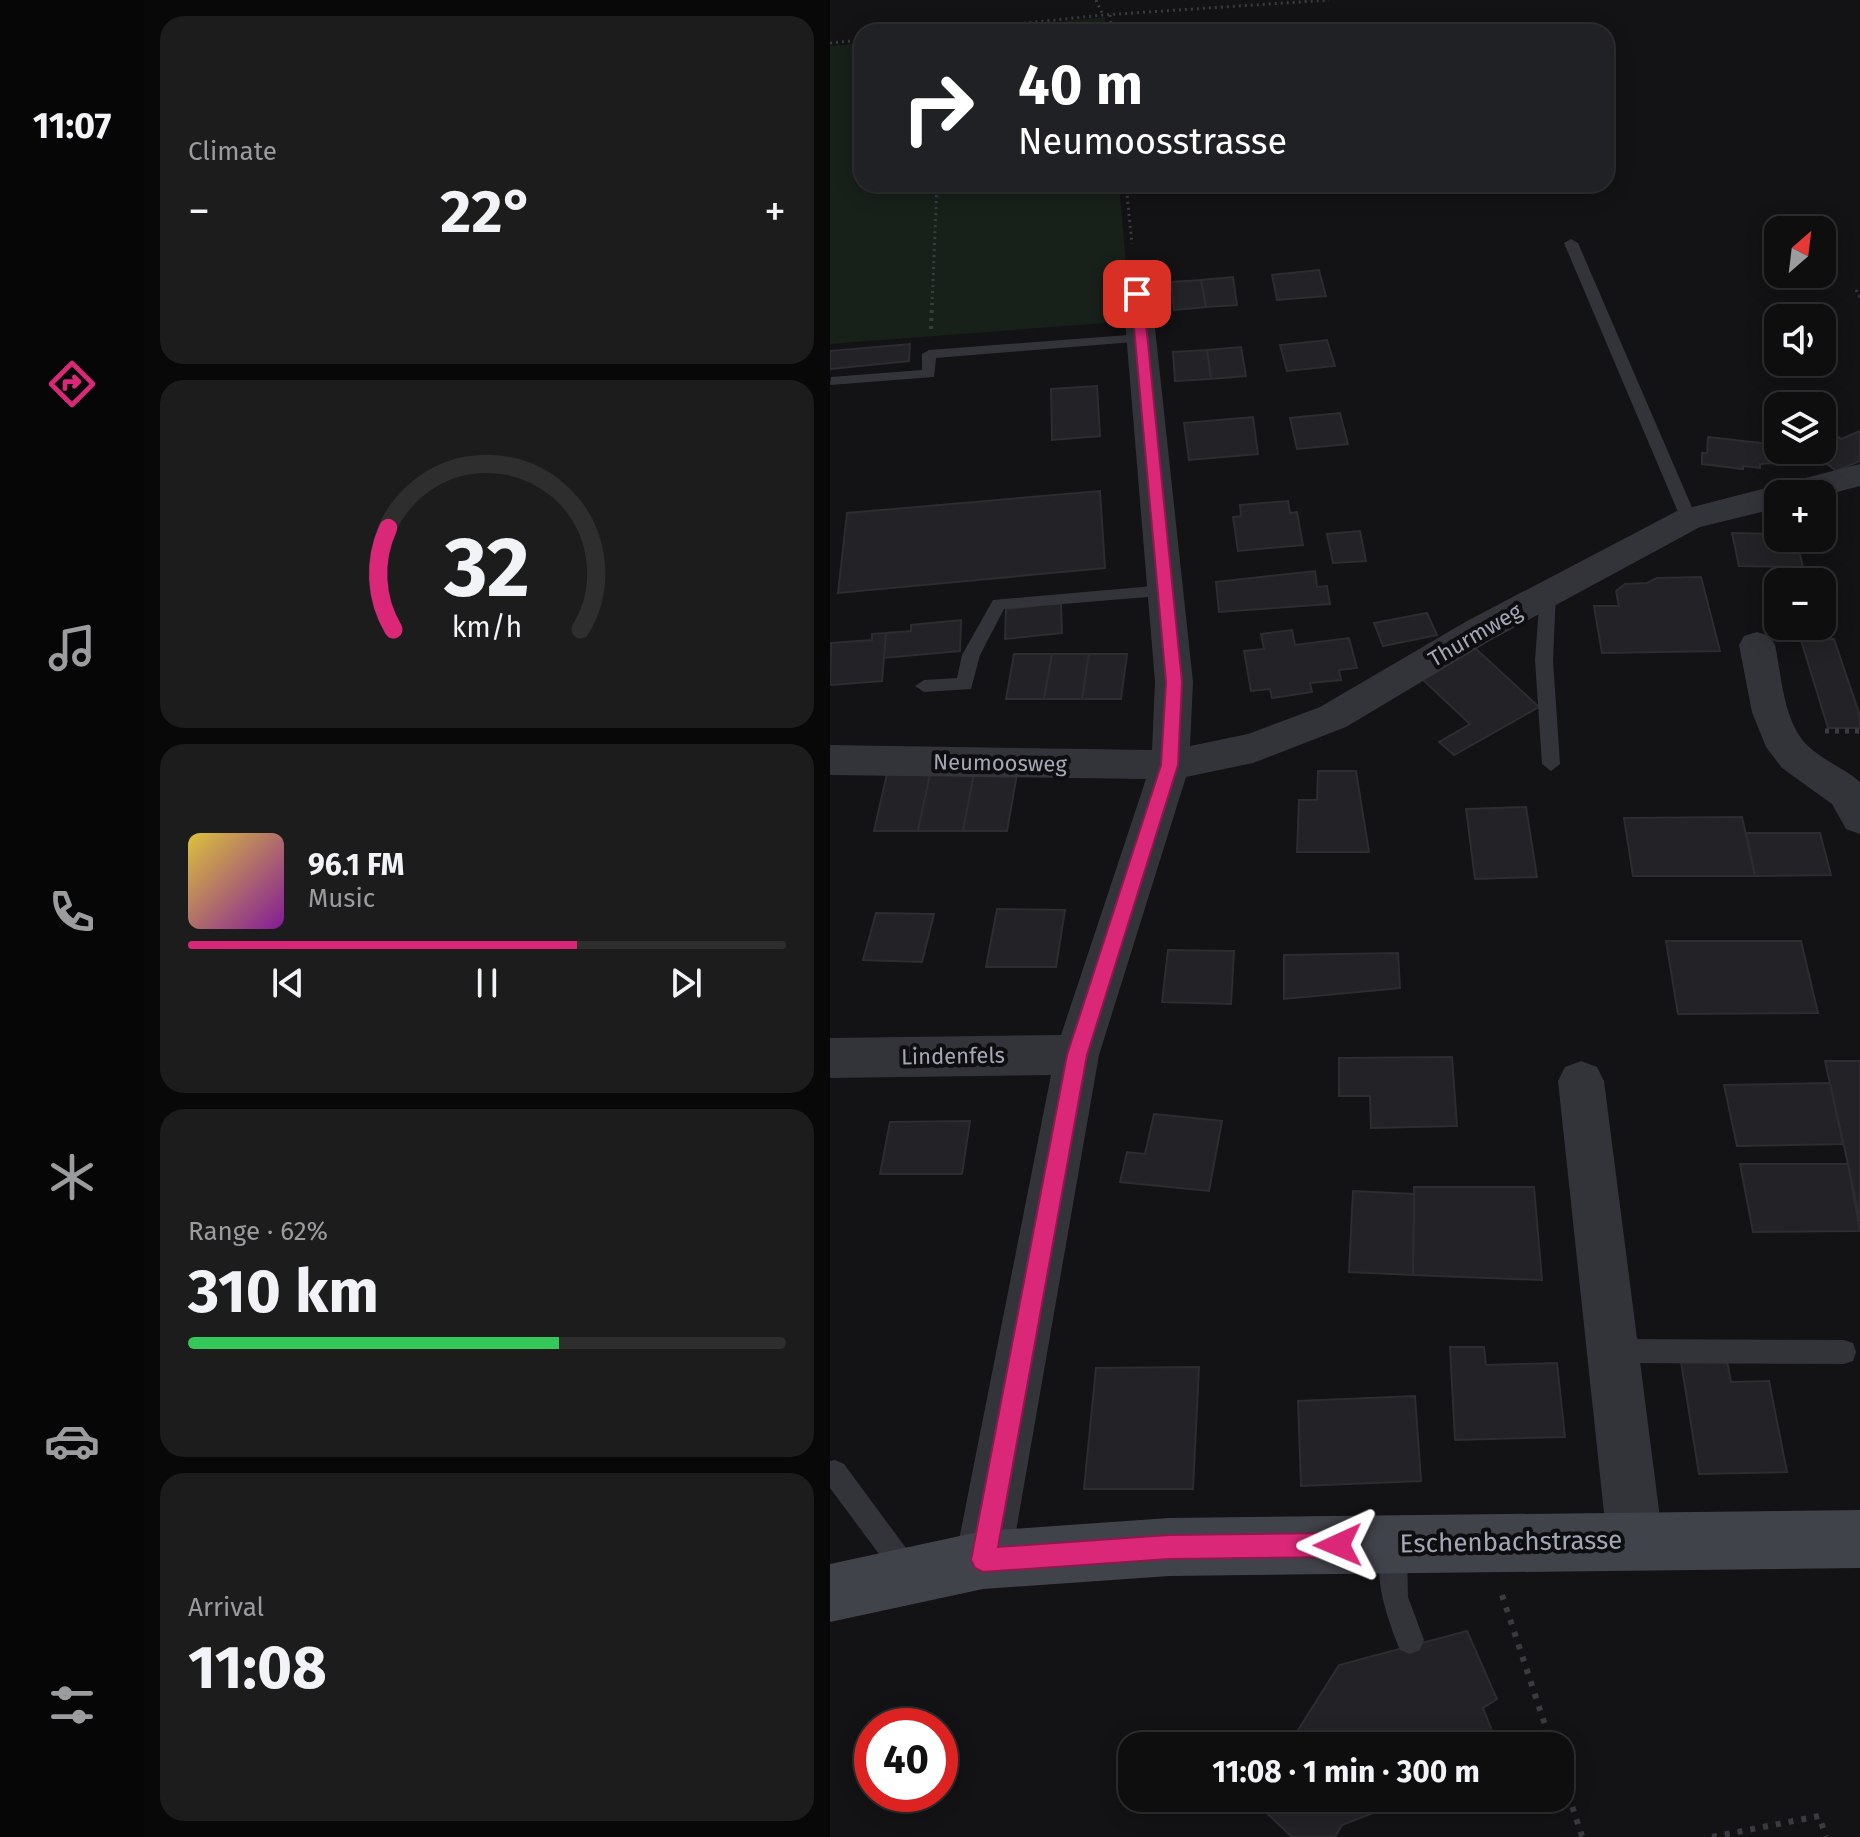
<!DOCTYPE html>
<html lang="en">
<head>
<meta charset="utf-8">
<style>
  :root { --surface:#0e0e0f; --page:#1c1c1d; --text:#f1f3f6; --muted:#9b9c9e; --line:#2e2e2f; --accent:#db2777 }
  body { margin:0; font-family:"Fira Sans",sans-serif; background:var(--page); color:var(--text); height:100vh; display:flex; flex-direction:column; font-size:30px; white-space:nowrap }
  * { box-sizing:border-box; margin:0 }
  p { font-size:26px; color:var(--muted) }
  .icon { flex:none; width:44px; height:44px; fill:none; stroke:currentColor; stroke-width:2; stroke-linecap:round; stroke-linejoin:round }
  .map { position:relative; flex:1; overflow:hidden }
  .side { display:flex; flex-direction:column; gap:16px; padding:16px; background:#080808; width:686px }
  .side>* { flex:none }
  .hud { position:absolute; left:24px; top:24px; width:760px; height:168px; border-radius:24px; box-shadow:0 4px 20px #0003,0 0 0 2px var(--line); background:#202124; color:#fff; overflow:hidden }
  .needle { width:52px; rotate:28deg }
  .controls { position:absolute; left:934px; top:216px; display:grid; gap:16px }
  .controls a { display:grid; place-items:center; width:72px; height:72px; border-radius:16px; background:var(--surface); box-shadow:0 4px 20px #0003,0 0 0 2px var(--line); font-size:40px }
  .speed { position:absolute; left:24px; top:1708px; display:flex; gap:16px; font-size:40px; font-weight:700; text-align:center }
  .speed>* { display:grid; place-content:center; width:104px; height:104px; border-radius:50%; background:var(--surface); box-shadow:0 4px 20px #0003,0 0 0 2px var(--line); line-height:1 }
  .speed .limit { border:12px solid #d22; background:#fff; color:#111 }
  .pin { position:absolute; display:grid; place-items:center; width:68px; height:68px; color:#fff; margin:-34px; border-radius:16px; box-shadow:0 4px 12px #0006 }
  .me { position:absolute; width:88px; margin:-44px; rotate:269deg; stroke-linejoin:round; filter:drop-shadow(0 0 6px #0008) }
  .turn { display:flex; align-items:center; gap:28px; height:168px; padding:0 32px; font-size:36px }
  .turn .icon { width:104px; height:104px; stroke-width:2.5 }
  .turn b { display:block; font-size:56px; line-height:68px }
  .big { font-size:60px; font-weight:700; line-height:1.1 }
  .side .card { flex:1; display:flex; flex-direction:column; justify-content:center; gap:12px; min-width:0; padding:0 28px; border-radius:24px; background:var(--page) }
  .side .dial { align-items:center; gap:0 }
  .dial svg { height:208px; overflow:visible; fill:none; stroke:var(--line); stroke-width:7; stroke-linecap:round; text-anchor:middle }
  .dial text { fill:var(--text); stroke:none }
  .song { display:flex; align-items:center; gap:24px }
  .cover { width:96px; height:96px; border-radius:12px; background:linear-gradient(135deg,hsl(50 70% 55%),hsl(290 70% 35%)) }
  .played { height:8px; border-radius:4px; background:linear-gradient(90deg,var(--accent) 65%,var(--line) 65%) }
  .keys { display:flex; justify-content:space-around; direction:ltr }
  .heat { display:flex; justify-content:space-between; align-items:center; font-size:44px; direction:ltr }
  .charge { height:12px; border-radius:6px; background:linear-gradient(90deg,#34c759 62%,var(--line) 0) }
  .trip { position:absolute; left:288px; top:1732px; width:456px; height:80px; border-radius:24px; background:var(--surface); box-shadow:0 4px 20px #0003,0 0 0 2px var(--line); font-weight:700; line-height:80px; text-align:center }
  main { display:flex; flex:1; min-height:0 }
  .tabs { display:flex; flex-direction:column; width:144px; justify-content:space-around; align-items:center; background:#060606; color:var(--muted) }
  .tabs .icon { width:56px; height:56px }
  .tabs .on { color:var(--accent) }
  .tabs b { font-size:36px; color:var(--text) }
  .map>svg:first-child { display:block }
</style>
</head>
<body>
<main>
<nav class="tabs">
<b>11:07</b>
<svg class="icon on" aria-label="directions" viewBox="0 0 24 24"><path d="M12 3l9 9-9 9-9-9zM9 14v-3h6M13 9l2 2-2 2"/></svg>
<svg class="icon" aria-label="music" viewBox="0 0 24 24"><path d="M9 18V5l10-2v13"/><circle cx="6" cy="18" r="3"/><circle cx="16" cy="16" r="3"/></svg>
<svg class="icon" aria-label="phone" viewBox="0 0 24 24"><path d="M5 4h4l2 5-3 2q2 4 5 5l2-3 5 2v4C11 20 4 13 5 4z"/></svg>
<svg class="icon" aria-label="climate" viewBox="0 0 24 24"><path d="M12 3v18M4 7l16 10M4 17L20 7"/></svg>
<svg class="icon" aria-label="car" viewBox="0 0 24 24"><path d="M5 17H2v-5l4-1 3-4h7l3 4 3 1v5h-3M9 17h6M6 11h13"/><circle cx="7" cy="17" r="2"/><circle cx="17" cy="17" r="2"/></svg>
<svg class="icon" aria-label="filters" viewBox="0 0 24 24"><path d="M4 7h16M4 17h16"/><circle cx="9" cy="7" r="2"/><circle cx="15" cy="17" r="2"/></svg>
</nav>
<section class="side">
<div class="card"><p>Climate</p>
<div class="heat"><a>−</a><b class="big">22°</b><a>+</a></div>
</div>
<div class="card dial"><svg viewBox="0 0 100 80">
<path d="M14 69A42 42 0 1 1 86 69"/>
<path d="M14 69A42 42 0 0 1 12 30" stroke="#db2777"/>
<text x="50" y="56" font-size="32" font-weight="700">32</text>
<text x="50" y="72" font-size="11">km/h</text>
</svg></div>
<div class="card">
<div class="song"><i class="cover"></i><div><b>96.1 FM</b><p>Music</p></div></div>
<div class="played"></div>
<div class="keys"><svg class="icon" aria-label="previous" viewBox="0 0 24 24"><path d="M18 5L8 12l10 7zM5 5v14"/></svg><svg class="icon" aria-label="pause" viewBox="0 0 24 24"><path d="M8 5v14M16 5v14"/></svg><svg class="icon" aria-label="next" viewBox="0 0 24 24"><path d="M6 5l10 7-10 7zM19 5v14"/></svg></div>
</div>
<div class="card"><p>Range · 62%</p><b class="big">310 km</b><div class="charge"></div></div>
<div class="card"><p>Arrival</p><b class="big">11:08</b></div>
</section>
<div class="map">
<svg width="1030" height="1837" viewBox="0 0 1030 1837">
  <rect width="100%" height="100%" fill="#131214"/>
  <g fill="#18201a">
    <polygon points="275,17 276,32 138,32 148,31"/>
    <polygon points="32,43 32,184 289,184 301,321 0,344 0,46"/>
  </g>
  <g fill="#232226" stroke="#2d2c31" stroke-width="2">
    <polygon points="489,270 496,296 447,300 442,275"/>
    <polygon points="403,277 407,305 376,307 371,280"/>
    <polygon points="371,280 376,307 344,310 341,282"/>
    <polygon points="497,340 505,366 457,371 450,345"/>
    <polygon points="80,344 79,361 0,369 0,351"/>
    <polygon points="411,347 416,376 381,379 377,350"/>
    <polygon points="377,350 381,379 345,381 343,352"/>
    <polygon points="267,386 270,436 222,440 221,389"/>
    <polygon points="510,413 518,444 467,449 460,418"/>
    <polygon points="423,417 428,454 359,460 354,423"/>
    <polygon points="996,427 1011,439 1030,431 1030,461 1006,471 980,450 992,450 992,428"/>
    <polygon points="878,437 931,443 948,442 948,450 951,450 955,462 930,464 930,468 913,466 913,469 872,464 872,453 877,453"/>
    <polygon points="270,491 275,568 8,593 17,513"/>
    <polygon points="458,501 460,513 467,512 473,545 408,551 403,517 411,516 410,505"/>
    <polygon points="530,531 536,561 503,563 497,534"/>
    <polygon points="902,533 948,534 948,538 966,538 973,567 909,566"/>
    <polygon points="485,571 487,587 497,586 500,604 389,612 386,582"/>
    <polygon points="871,577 890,651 772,653 764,606 789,606 786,591 795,584 817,583 827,578"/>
    <polygon points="231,603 232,633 175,639 176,609"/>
    <polygon points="597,613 607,635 553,646 544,623"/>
    <polygon points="131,620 130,651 53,658 56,633 81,631 81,625"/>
    <polygon points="462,630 465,645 519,638 527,668 509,670 511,680 480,683 482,692 442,698 440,689 421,691 414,651 434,649 431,634"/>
    <polygon points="56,633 52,681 0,685 1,643 42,640 42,634"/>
    <polygon points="1004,639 1030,716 1030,728 998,728 971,640"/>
    <polygon points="644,647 709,707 624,755 609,742 640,724 590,677"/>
    <polygon points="184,654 222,654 214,699 176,699"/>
    <polygon points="222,654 259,654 252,699 214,699"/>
    <polygon points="259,654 297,654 291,699 252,699"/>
    <polygon points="488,771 526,771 539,852 467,852 469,800 487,800"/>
    <polygon points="57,774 100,774 88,831 44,831"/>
    <polygon points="100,774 144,774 133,831 88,831"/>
    <polygon points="144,774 187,774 177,831 133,831"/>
    <polygon points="696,807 707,877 645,879 636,809"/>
    <polygon points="912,817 925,876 803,876 794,818"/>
    <polygon points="916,833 990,833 1001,875 925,876"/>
    <polygon points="167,909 235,910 226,967 156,967"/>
    <polygon points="46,913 104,914 92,962 33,960"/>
    <polygon points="836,941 971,941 988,1013 848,1014"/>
    <polygon points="338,950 404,951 401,1004 332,1002"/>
    <polygon points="568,953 570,988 454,999 454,955"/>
    <polygon points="622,1057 627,1126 541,1128 540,1096 509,1096 509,1058"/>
    <polygon points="995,1061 1030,1061 1030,1221 1018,1164"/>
    <polygon points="1000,1083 1013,1144 907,1146 894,1085"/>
    <polygon points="324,1114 392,1121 379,1191 290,1182 297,1152 315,1154"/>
    <polygon points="140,1121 132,1174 50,1174 60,1122"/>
    <polygon points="910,1164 1018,1164 1030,1231 923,1232"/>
    <polygon points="584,1187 704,1187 712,1280 583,1275"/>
    <polygon points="523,1191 584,1194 583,1275 519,1272"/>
    <polygon points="620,1347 654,1347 656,1365 727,1363 735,1437 625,1440"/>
    <polygon points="897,1361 901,1382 939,1381 957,1472 869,1474 851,1362"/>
    <polygon points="369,1367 363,1489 254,1489 266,1368"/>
    <polygon points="585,1396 591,1481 471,1486 468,1401"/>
    <polygon points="637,1631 667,1699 653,1708 668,1746 458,1746 509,1665"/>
    <polygon points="425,1798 581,1798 512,1825 505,1837 462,1837 424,1801"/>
  </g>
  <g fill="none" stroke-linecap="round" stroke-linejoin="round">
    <g stroke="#393b41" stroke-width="3" stroke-dasharray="2 4" stroke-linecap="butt">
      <polyline points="266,0 273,15"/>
      <polyline points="280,15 282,32"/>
      <polyline points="110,32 273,15 499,0"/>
      <polyline points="0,43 32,40"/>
      <polyline points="296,184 302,244"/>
      <polyline points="1026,290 1030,297"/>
      <polyline points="102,305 107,184"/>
    </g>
    <polyline stroke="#393b41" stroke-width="4" stroke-dasharray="3 5" stroke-linecap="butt" points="101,329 102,303"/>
    <polyline stroke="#393b41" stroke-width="5" stroke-dasharray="4 6" stroke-linecap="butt" points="995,731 1030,731"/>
    <g stroke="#393b41" stroke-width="6" stroke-dasharray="5 8" stroke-linecap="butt">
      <polyline points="672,1595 722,1746"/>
      <polyline points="730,1770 752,1836 756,1837"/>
      <polyline points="882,1837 989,1816 996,1837"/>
    </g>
    <g fill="#33343a" fill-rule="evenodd">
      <polygon points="741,239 748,243 867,519 865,523 853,523 851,519 734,243"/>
      <polygon points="311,334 316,335 316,341 106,358 104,377 0,385 1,377 92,370 92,354 99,350"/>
      <polygon points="335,585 341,587 343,591 341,595 174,609 150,655 141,689 94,692 85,686 94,680 127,678 132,655 163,600"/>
      <polygon points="718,587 726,593 723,660 730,764 721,771 712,764 705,660 710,593"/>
      <polygon points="784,1339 1014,1340 1023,1343 1026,1352 1023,1361 1014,1364 784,1363 775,1360 772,1351 775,1342"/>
      <polygon points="5,1460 14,1464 87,1563 91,1572 87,1581 78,1585 69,1581 0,1488 0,1461"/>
      <path d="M564,1535l9,4 4,9 1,49 16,43 -4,10 -10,4 -10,-4c-13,-33 -30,-77 -15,-111z"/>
    </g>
    <g fill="#33343a" fill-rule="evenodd">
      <polygon points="305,263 315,266 319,272 363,682 360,746 418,734 490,707 637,621 847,511 1030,464 1030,486 992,496 992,494 948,494 948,508 870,527 663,639 516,727 423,763 356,777 269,1055 181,1560 173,1580 153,1588 133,1580 125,1560 221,1075 0,1078 0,1038 231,1035 316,779 0,775 0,745 322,750 325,682 291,272 295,266"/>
      <path d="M927,632l13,4 5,9c7,32 8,77 33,101 16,15 36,22 52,36v52l-14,-5 -14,-25 -50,-36 -16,-21 -14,-35 -13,-67 5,-9z"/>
      <polygon points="751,1061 767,1067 774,1081 833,1541 824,1560 805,1569 786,1560 777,1541 728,1081 735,1067"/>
    </g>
    <polygon fill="#41434a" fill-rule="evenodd" points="1030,1510 1030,1568 339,1576 153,1589 0,1622 0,1564 153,1531 339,1518"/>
  </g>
  <polygon fill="#db2777" stroke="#8e194d" stroke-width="2" points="307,290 313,294 352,682 348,765 257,1055 168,1547 339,1535 508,1533 517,1536 520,1545 517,1553 508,1557 339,1559 153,1572 145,1568 141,1560 237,1055 331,765 336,682 301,294"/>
  <g text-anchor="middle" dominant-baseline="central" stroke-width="8" stroke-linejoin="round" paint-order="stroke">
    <g font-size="22" fill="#a3a7b6" stroke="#0e0d0f">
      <text transform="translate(645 635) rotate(-30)">Thurmweg</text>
      <text transform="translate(170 763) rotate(1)">Neumoosweg</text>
      <text transform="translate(123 1056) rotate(-1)">Lindenfels</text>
    </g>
    <g font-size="26" fill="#a3a7b6" stroke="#0e0d0f">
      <text transform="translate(681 1542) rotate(-1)">Eschenbachstrasse</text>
    </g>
  </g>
</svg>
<div class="controls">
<a><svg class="needle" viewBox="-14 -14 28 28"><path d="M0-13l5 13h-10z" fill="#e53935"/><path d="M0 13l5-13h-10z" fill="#9b9c9e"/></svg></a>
<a><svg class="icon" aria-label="sound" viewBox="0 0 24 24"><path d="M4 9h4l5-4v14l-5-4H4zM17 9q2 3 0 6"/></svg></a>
<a><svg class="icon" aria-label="layers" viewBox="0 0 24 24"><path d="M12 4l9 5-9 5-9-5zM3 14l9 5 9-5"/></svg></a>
<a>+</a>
<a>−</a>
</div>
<div class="speed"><div class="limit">40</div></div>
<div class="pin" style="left:307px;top:294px;background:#d93025"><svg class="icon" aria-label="arrive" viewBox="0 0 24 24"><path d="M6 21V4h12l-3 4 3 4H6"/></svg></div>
<svg class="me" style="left:508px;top:1545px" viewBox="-20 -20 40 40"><path d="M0-17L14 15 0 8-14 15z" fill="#db2777" stroke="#fff" stroke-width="4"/></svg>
<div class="trip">11:08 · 1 min · 300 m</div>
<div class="hud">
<div class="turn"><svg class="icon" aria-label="right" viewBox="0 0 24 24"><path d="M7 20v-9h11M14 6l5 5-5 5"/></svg><div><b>40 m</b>Neumoosstrasse</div></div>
</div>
</div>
</main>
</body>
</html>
